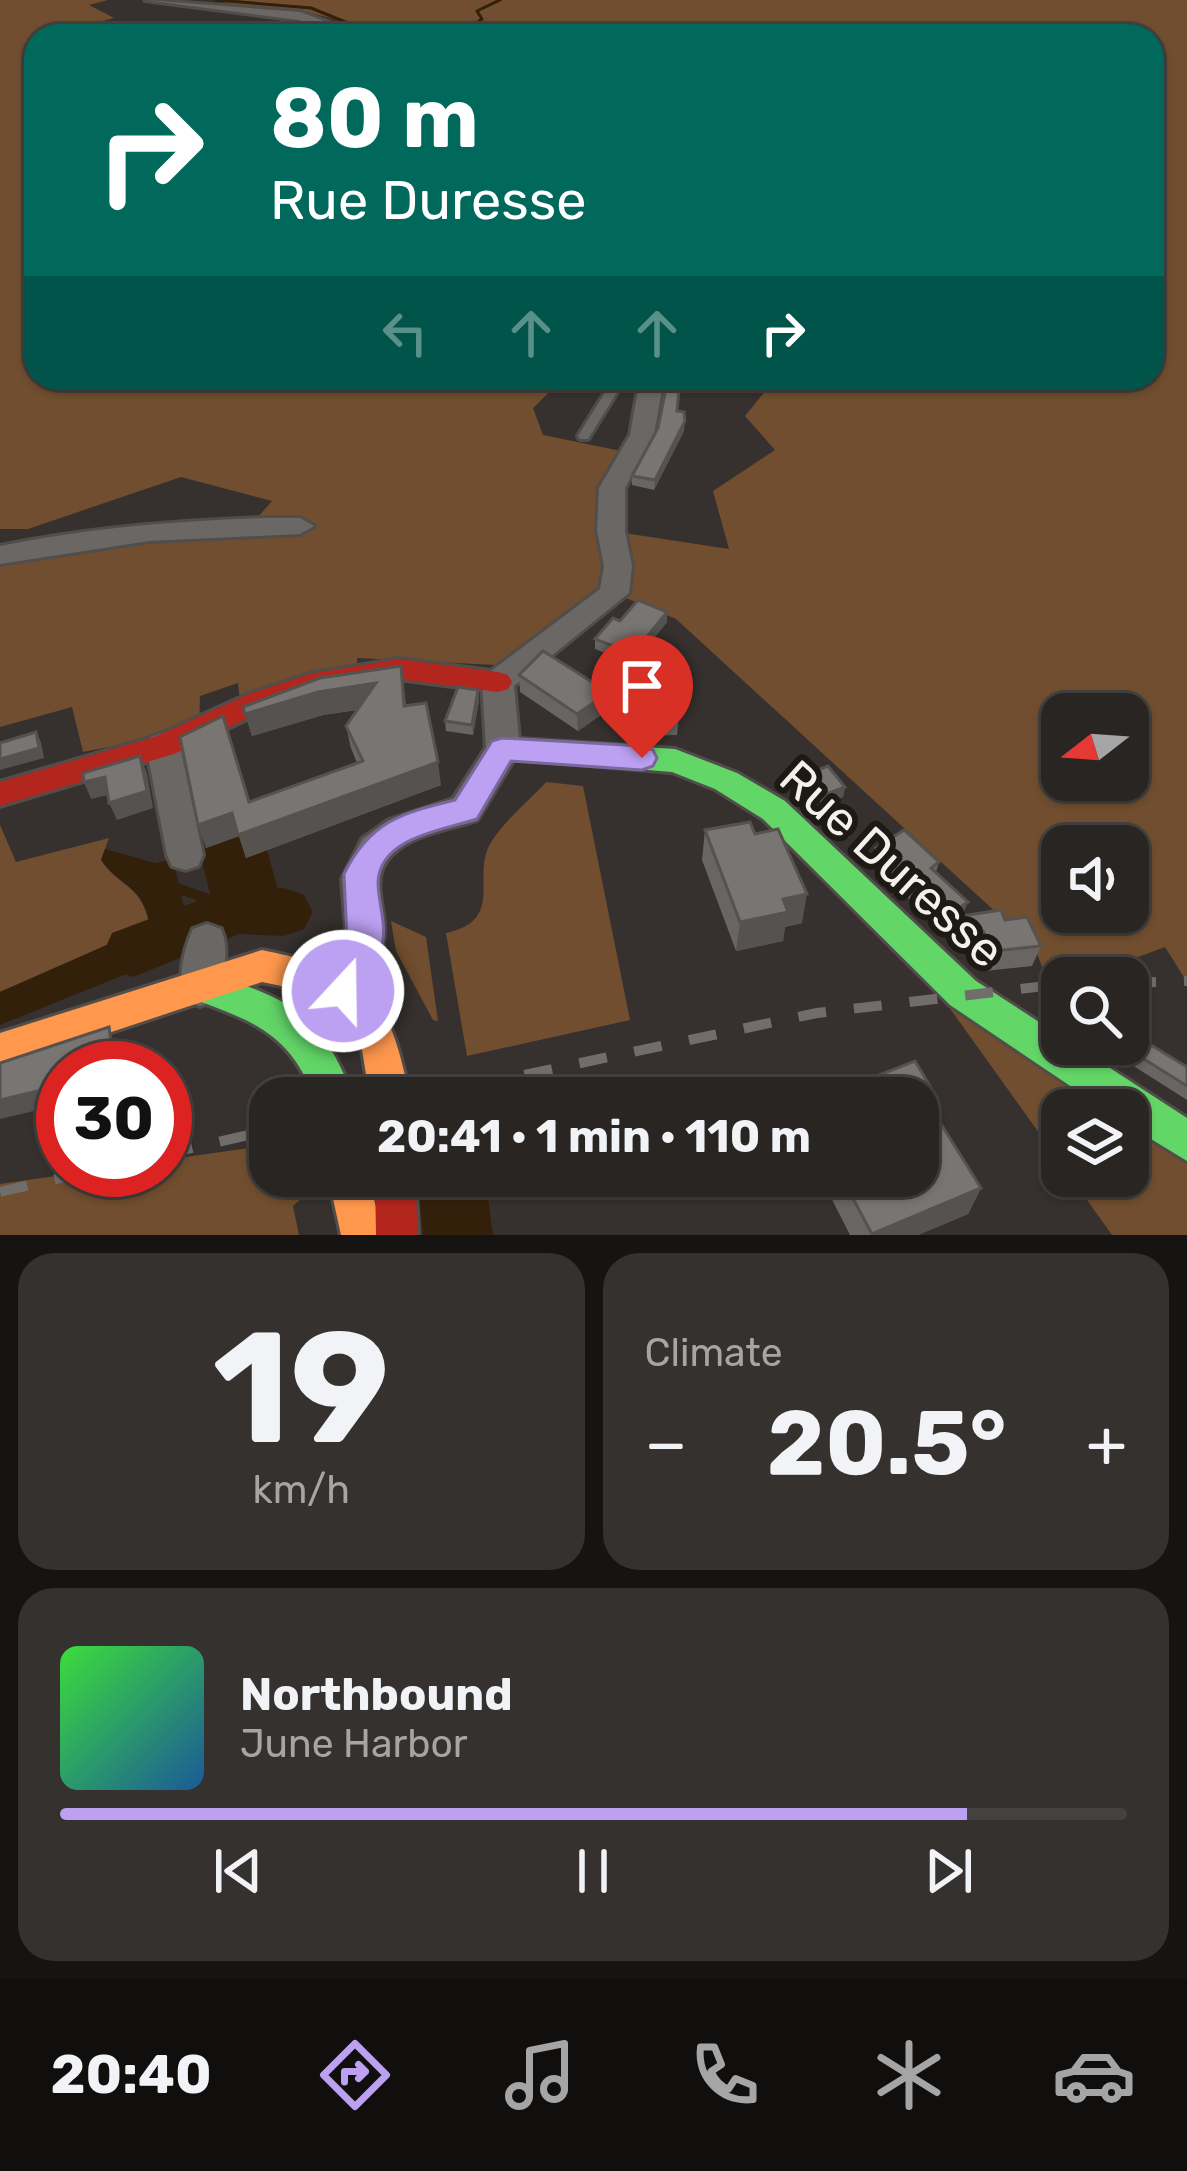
<!DOCTYPE html>
<html lang="en">
<head>
<meta charset="utf-8">
<style>
  :root { --surface:#282522; --page:#34312f; --text:#f1f3f6; --muted:#a5a5a5; --line:#444240; --accent:#bca0f2 }
  body { margin:0; font-family:Rubik,sans-serif; background:var(--page); color:var(--text); height:100vh; display:flex; flex-direction:column; font-size:45px; white-space:nowrap }
  * { box-sizing:border-box; margin:0 }
  p { font-size:39px; color:var(--muted) }
  .icon { flex:none; width:66px; height:66px; fill:none; stroke:currentColor; stroke-width:2; stroke-linecap:round; stroke-linejoin:round }
  .map { position:relative; height:1235px; overflow:hidden }
  .drawer { display:flex; flex-direction:column; gap:18px; padding:18px; background:#161413; flex:1 }
  .drawer>* { flex:none }
  .banner { position:absolute; left:24px; top:24px; width:1140px; height:366px; border-radius:36px; box-shadow:0 3px 9px #0004,0 0 0 3px var(--line); background:#00695c; color:#fff; overflow:hidden }
  .needle { width:78px; rotate:253deg }
  .buttons { position:absolute; left:1041px; top:693px; display:grid; gap:24px }
  .buttons a { display:grid; place-items:center; width:108px; height:108px; border-radius:24px; background:var(--surface); box-shadow:0 3px 9px #0004,0 0 0 3px var(--line); font-size:60px }
  .speed { position:absolute; left:36px; top:1041px; display:flex; gap:24px; font-size:60px; font-weight:700; text-align:center }
  .speed>* { display:grid; place-content:center; width:156px; height:156px; border-radius:50%; background:var(--surface); box-shadow:0 3px 9px #0004,0 0 0 3px var(--line); line-height:1 }
  .speed .limit { border:18px solid #d22; background:#fff; color:#111 }
  .pin { position:absolute; display:grid; place-items:center; width:102px; height:102px; color:#fff; margin:-123px -51px; border-radius:50% 50% 50% 0; rotate:-45deg; box-shadow:0 0 12px #0007 }
  .pin .icon { rotate:45deg }
  .me { position:absolute; width:132px; margin:-66px; rotate:21deg; stroke-linejoin:round; filter:drop-shadow(0 0 9px #0008) }
  .turn { display:flex; align-items:center; gap:42px; height:252px; padding:0 48px; font-size:54px }
  .turn .icon { width:156px; height:156px; stroke-width:2.5 }
  .turn b { display:block; font-size:84px; line-height:102px }
  .lanes { display:flex; align-items:center; height:114px; padding:0 48px; background:#0003; justify-content:center; gap:60px; direction:ltr }
  .lanes .off { opacity:.35 }
  .big { font-size:90px; font-weight:700; line-height:1.1 }
  .drawer .widget { flex:1; display:flex; flex-direction:column; justify-content:center; gap:18px; min-width:0; padding:0 42px; border-radius:36px; background:var(--page) }
  .drawer .dial { align-items:center; gap:0 }
  .dial b { font-size:156px; line-height:1 }
  .song { display:flex; align-items:center; gap:36px }
  .cover { width:144px; height:144px; border-radius:18px; background:linear-gradient(135deg,hsl(120 70% 55%),hsl(210 70% 35%)) }
  .played { height:12px; border-radius:6px; background:linear-gradient(90deg,var(--accent) 85%,var(--line) 85%) }
  .keys { display:flex; justify-content:space-around; direction:ltr }
  .heat { display:flex; justify-content:space-between; align-items:center; font-size:66px; direction:ltr }
  .drawer .tiles { flex:1; display:grid; gap:18px; grid-template-columns:1fr 1fr }
  .widget:last-child { grid-column:span 2 }
  .trip { position:absolute; left:249px; top:1077px; width:690px; height:120px; border-radius:36px; background:var(--surface); box-shadow:0 3px 9px #0004,0 0 0 3px var(--line); font-weight:700; line-height:120px; text-align:center }
  .dock { display:flex; height:192px; justify-content:space-around; align-items:center; background:#100f0e; color:var(--muted) }
  .dock .icon { width:84px; height:84px }
  .dock .active { color:var(--accent) }
  .dock b { font-size:54px; color:var(--text) }
  .map>svg:first-child { display:block }
</style>
</head>
<body>
<div class="map">
<svg width="1187" height="1235" viewBox="0 0 1187 1235">
  <rect width="100%" height="100%" fill="#36312e"/>
  <g fill="#704e2f" fill-rule="evenodd">
    <path d="M0,0h108l-19,5 25,13c-32,8 -45,18 -78,18v342h528l-31,30 10,27 88,18 -20,78 118,18 -16,-58 62,-41 -30,-34 31,-38h376v-342h-793l2,-5c-60,-31 -88,-13 -145,-31h971v982l-22,-35 -67,25 -53,3 -10,-27 -359,-329 -62,-26 -104,81 -14,-9 -139,-7v16l-116,36 -3,-27 -38,13 -1,33 -116,23 -11,-45 -72,20v-172l249,-28 23,-26 -91,-24 -153,52h-28zM1062,714h66v66h-66zM1062,846h66v66h-66z"/>
    <polygon points="135,21 237,25 296,36 135,36 110,32"/>
    <path d="M546,782l37,4 47,234 -163,36 -21,-123c57,-12 28,-53 42,-85 11,-23 41,-47 58,-66z"/>
    <path d="M0,825l16,37 93,-24 -8,22c21,30 40,23 49,66l-150,66z"/>
    <polygon points="391,921 426,937 438,1021 433,1020 396,951"/>
    <polygon points="946,1003 1187,1141 1187,1235 1112,1235 1070,1176 1128,1176 1128,1110 1062,1110 1062,1165"/>
    <polygon points="270,1145 270,1176 327,1176 293,1206 299,1235 0,1235 0,1184 98,1170 165,1170 165,1160"/>
  </g>
  <g fill="#33200b">
    <polygon points="239,836 267,850 284,912 221,937 199,850"/>
    <path d="M105,849l50,14 18,-4 20,88 -193,78v-33l150,-66c-8,-44 -28,-36 -49,-66z"/>
  </g>
  <g fill="none" stroke-linecap="round" stroke-linejoin="round">
    <g stroke="#33200b" stroke-width="3">
      <polyline points="216,0 311,8 370,32 392,36"/>
      <polyline points="458,36 482,19 477,11 500,0"/>
    </g>
    <polyline stroke="#33200b" stroke-width="10" points="171,886 219,903"/>
    <g fill="#33200b" fill-rule="evenodd">
      <polygon points="237,886 284,888 304,895 313,912 304,929 284,936 239,934 133,977 112,969 104,951 112,933"/>
      <polygon points="417,1176 485,1176 493,1235 423,1235"/>
    </g>
    <g stroke="#504d4a" stroke-width="6">
      <polygon id="lane" points="614,378 626,378 588,439 580,439 578,436"/>
    </g>
    <g stroke="#504d4a" stroke-width="6">
      <g id="street">
        <polygon points="145,0 300,12 366,36 346,36 298,20"/>
        <path d="M640,378h24l-10,57 -29,53v43l7,35 -3,27 -115,93 6,63 -43,71c-29,10 -73,14 -92,43 -12,19 -1,44 -1,65 1,42 -39,107 -78,122l-15,-5 -6,-14 54,-73 7,-29 -4,-50 20,-40 27,-19 64,-21 33,-51 -4,-66 5,-8 113,-85 4,-23 -7,-35 2,-43 31,-53z"/>
        <path d="M263,518h37l14,8 -14,8 -151,7 -149,23v-18c87,-18 175,-25 263,-28z"/>
        <polygon points="163,733 175,737 180,746 203,855 198,866 185,870 172,866 167,855 146,746 151,737"/>
        <path d="M207,924l14,5c9,20 3,52 -7,72l-14,5 -14,-5c-10,-21 -2,-52 7,-72z"/>
      </g>
    </g>
    <g stroke="#504d4a" stroke-width="6">
      <g id="fast">
        <polygon points="503,738 675,749 737,773 785,801 976,981 1062,1037 1062,1044 1073,1044 1187,1118 1187,1161 1128,1125 1128,1110 1106,1110 950,1005 763,819 715,789 672,772 492,757 488,749 492,741"/>
        <path d="M206,971c86,31 113,38 148,127h-40c-23,-64 -61,-77 -121,-99l-5,-12 5,-12z"/>
      </g>
    </g>
    <g stroke="#504d4a" stroke-width="6">
      <g id="slow">
        <path d="M262,950c107,22 126,41 148,148h-40l-9,-54 -17,-30 -33,-22 -49,-10 -262,87v-36z"/>
        <polygon points="328,1176 368,1176 383,1235 341,1235"/>
      </g>
    </g>
    <g stroke="#504d4a" stroke-width="6">
      <g id="jam">
        <polygon points="399,659 498,672 508,675 512,682 508,689 498,692 399,679 322,691 269,708 174,754 0,806 0,782 154,737 249,694 310,674"/>
        <polygon points="375,1176 415,1176 418,1235 376,1235"/>
      </g>
    </g>
    <use href="#lane" fill="#6a6764" fill-rule="evenodd"/>
    <use href="#street" fill="#6a6764" fill-rule="evenodd"/>
    <use href="#fast" fill="#63d668" fill-rule="evenodd"/>
    <use href="#slow" fill="#ff974d" fill-rule="evenodd"/>
    <use href="#jam" fill="#b3261e" fill-rule="evenodd"/>
    <g stroke="#716d6a" stroke-width="10" stroke-dasharray="28 28" stroke-linecap="butt">
      <polyline points="1128,983 1187,981"/>
      <polyline points="415,1098 817,1013 1062,984"/>
      <polyline points="165,1154 270,1130"/>
      <polyline points="0,1192 95,1170"/>
    </g>
  </g>
  <g fill="#686562">
    <polygon points="677,411 684,431 654,490 632,485 632,476 658,428"/>
    <polygon points="667,612 667,622 633,664 595,649 595,639 620,621"/>
    <polygon points="519,675 622,700 578,731 520,692"/>
    <polygon points="627,679 679,715 677,735 638,736 626,699"/>
    <polygon points="404,689 406,706 441,785 246,858 239,836 206,848 249,802 357,763 351,748 346,726 357,710 323,715 252,736 243,707"/>
    <polygon points="478,690 479,700 473,735 446,731 445,721"/>
    <polygon points="808,774 845,787 843,797 822,805 806,784"/>
    <polygon points="705,830 755,834 802,923 785,927 783,941 736,951 702,860"/>
    <polygon points="876,848 939,862 936,872 963,915 1005,920 1041,946 1032,966 985,971 975,951 963,951 948,936 952,924 943,931 872,864"/>
    <polygon points="1099,1044 1128,1044 1146,1053 1187,1066 1187,1100"/>
    <polygon points="936,1096 931,1108 981,1188 968,1214 918,1235 850,1235 820,1176 918,1176 918,1098"/>
  </g>
  <g fill="#555250">
    <polygon points="685,421 684,431 654,490 655,480"/>
    <polygon points="667,612 667,622 633,664 633,654"/>
    <polygon points="376,683 380,706 323,715 252,736 245,714 318,692"/>
    <polygon points="623,683 622,700 578,731 577,714"/>
    <polygon points="478,690 479,700 473,735 472,725"/>
    <polygon points="36,732 41,742 44,758 0,770 0,759"/>
    <polygon points="140,756 147,773 153,808 117,820 109,803"/>
    <polygon points="438,762 441,785 246,858 239,836 206,848 198,825 232,813"/>
    <polygon points="105,777 112,794 91,799 84,782"/>
    <polygon points="845,787 843,797 822,805 824,795"/>
    <polygon points="807,894 802,923 785,927 783,941 736,951 740,922 783,899"/>
    <polygon points="968,902 962,917 955,917 952,924 943,931 948,916"/>
    <polygon points="146,1050 155,1067 136,1068"/>
    <polygon points="63,1085 63,1104 0,1119 0,1100"/>
    <polygon points="981,1188 968,1214 918,1235 872,1235"/>
  </g>
  <g fill="#797572" stroke="#555250" stroke-width="3">
    <polygon points="668,378 680,378 677,411 684,412 685,421 655,480 632,476 658,428"/>
    <polygon points="638,600 667,612 633,654 595,639 613,618 620,621"/>
    <polygon points="543,651 600,687 623,683 577,714 519,675"/>
    <polygon points="401,666 404,706 426,703 438,762 238,835 232,813 198,825 180,737 223,716 249,802 363,761 346,726 376,683 318,692 245,714 243,707 320,678"/>
    <polygon points="659,673 679,715 638,716 627,679"/>
    <polygon points="458,687 478,690 472,725 445,721"/>
    <polygon points="36,732 39,748 0,759 0,743"/>
    <polygon points="140,756 147,791 109,803 105,777 84,782 83,773"/>
    <polygon points="828,766 845,787 824,795 808,774"/>
    <polygon points="750,822 755,834 778,829 807,894 783,899 788,912 740,922 705,830"/>
    <polygon points="904,830 939,862 931,868 968,902 948,916 876,848"/>
    <polygon points="1001,910 1005,920 1027,917 1041,946 993,951 983,931 971,931 955,917"/>
    <polygon points="109,1027 111,1042 146,1050 136,1068 63,1068 63,1085 0,1100 0,1063"/>
    <polygon points="1128,1042 1146,1053 1151,1045 1187,1067 1187,1086 1120,1044 1128,1044"/>
    <polygon points="915,1061 936,1096 926,1100 981,1188 872,1234 841,1176 918,1176 918,1098 820,1098"/>
  </g>
  <path fill="#bca0f2" stroke="#7a689d" stroke-width="3" d="M502,738l140,8 11,4 4,8 -4,8 -11,4 -131,-9 -34,58c-33,11 -97,18 -99,63 0,19 8,40 5,58 -4,20 -18,44 -27,62l-13,5 -13,-5 -5,-11 22,-51 -3,-66c26,-53 58,-61 111,-74l37,-59z"/>
  <g text-anchor="middle" dominant-baseline="central" stroke-width="12" stroke-linejoin="round" paint-order="stroke">
    <g font-size="48" fill="#f6f0ec" stroke="#1d1a16">
      <text transform="translate(892 864) rotate(42)">Rue Duresse</text>
    </g>
  </g>
</svg>
<div class="buttons">
<a><svg class="needle" viewBox="-14 -14 28 28"><path d="M0-13l5 13h-10z" fill="#e53935"/><path d="M0 13l5-13h-10z" fill="#a5a5a5"/></svg></a>
<a><svg class="icon" aria-label="sound" viewBox="0 0 24 24"><path d="M4 9h4l5-4v14l-5-4H4zM17 9q2 3 0 6"/></svg></a>
<a><svg class="icon" aria-label="search" viewBox="0 0 24 24"><circle cx="10" cy="10" r="6"/><path d="M15 15l6 6"/></svg></a>
<a><svg class="icon" aria-label="layers" viewBox="0 0 24 24"><path d="M12 4l9 5-9 5-9-5zM3 14l9 5 9-5"/></svg></a>
</div>
<div class="speed"><div class="limit">30</div></div>
<div class="pin" style="left:642px;top:758px;background:#d93025"><svg class="icon" aria-label="arrive" viewBox="0 0 24 24"><path d="M6 21V4h12l-3 4 3 4H6"/></svg></div>
<svg class="me" style="left:343px;top:991px" viewBox="-20 -20 40 40"><circle r="17" fill="#bca0f2" stroke="#fff" stroke-width="3"/><path d="M0-11L8 9 0 5-8 9z" fill="#fff"/></svg>
<div class="trip">20:41 · 1 min · 110 m</div>
<div class="banner">
<div class="turn"><svg class="icon" aria-label="right" viewBox="0 0 24 24"><path d="M7 20v-9h11M14 6l5 5-5 5"/></svg><div><b>80 m</b>Rue Duresse</div></div>
<div class="lanes"><svg class="icon off" aria-label="left" viewBox="0 0 24 24"><path d="M17 20v-9H6M10 6l-5 5 5 5"/></svg><svg class="icon off" aria-label="ahead" viewBox="0 0 24 24"><path d="M12 20V5M6 11l6-6 6 6"/></svg><svg class="icon off" aria-label="ahead" viewBox="0 0 24 24"><path d="M12 20V5M6 11l6-6 6 6"/></svg><svg class="icon" aria-label="right" viewBox="0 0 24 24"><path d="M7 20v-9h11M14 6l5 5-5 5"/></svg></div>
</div>
</div>
<section class="drawer">
<div class="tiles">
<div class="widget dial"><b>19</b><p>km/h</p></div>
<div class="widget"><p>Climate</p>
<div class="heat"><a>−</a><b class="big">20.5°</b><a>+</a></div>
</div>
<div class="widget">
<div class="song"><i class="cover"></i><div><b>Northbound</b><p>June Harbor</p></div></div>
<div class="played"></div>
<div class="keys"><svg class="icon" aria-label="previous" viewBox="0 0 24 24"><path d="M18 5L8 12l10 7zM5 5v14"/></svg><svg class="icon" aria-label="pause" viewBox="0 0 24 24"><path d="M8 5v14M16 5v14"/></svg><svg class="icon" aria-label="next" viewBox="0 0 24 24"><path d="M6 5l10 7-10 7zM19 5v14"/></svg></div>
</div>
</div>
</section>
<nav class="dock">
<b>20:40</b>
<svg class="icon active" aria-label="directions" viewBox="0 0 24 24"><path d="M12 3l9 9-9 9-9-9zM9 14v-3h6M13 9l2 2-2 2"/></svg>
<svg class="icon" aria-label="music" viewBox="0 0 24 24"><path d="M9 18V5l10-2v13"/><circle cx="6" cy="18" r="3"/><circle cx="16" cy="16" r="3"/></svg>
<svg class="icon" aria-label="phone" viewBox="0 0 24 24"><path d="M5 4h4l2 5-3 2q2 4 5 5l2-3 5 2v4C11 20 4 13 5 4z"/></svg>
<svg class="icon" aria-label="climate" viewBox="0 0 24 24"><path d="M12 3v18M4 7l16 10M4 17L20 7"/></svg>
<svg class="icon" aria-label="car" viewBox="0 0 24 24"><path d="M5 17H2v-5l4-1 3-4h7l3 4 3 1v5h-3M9 17h6M6 11h13"/><circle cx="7" cy="17" r="2"/><circle cx="17" cy="17" r="2"/></svg>
</nav>
</body>
</html>
